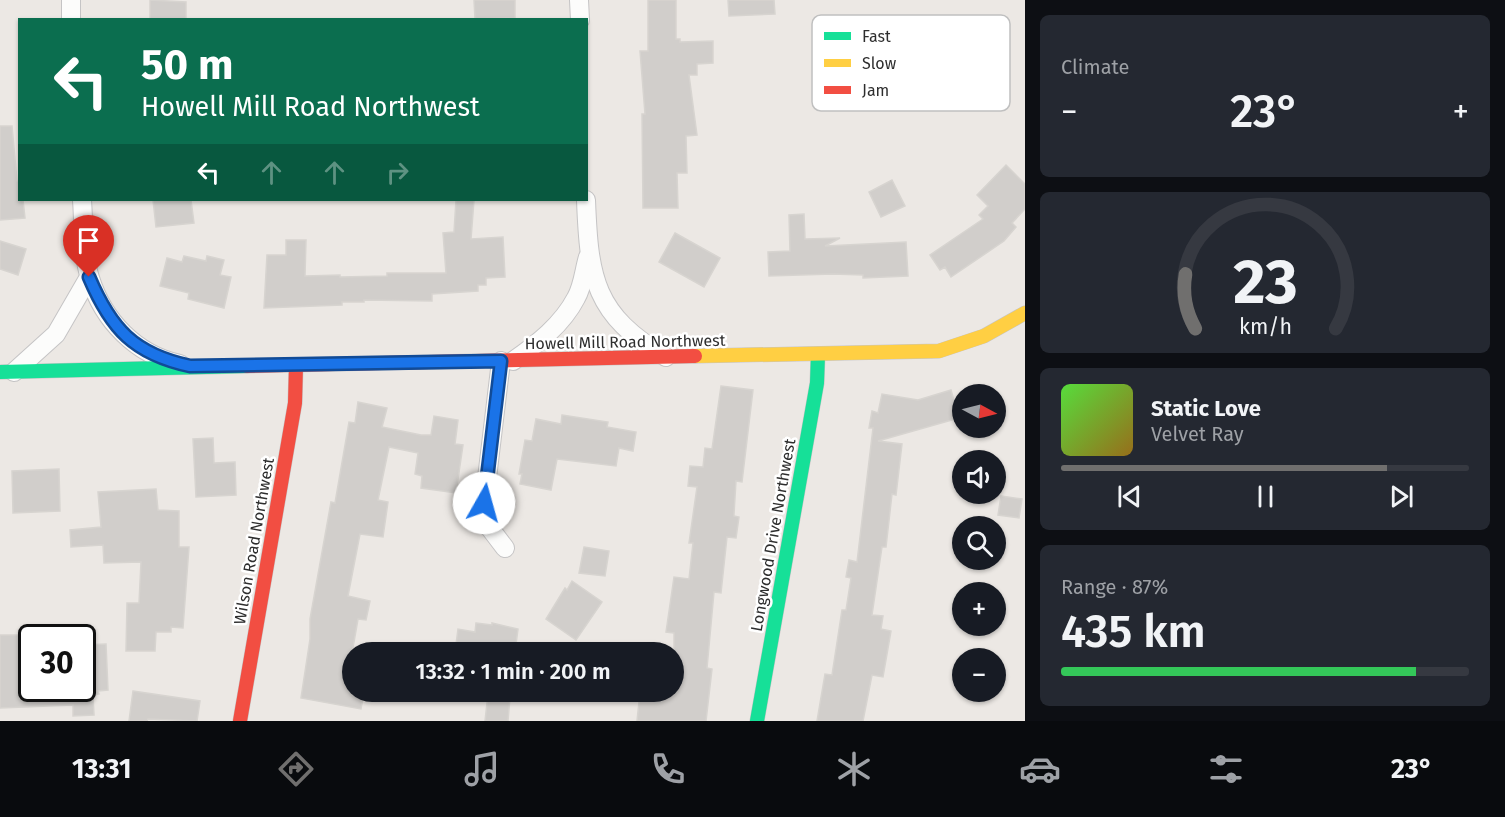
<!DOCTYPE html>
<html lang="en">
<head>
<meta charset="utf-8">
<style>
  :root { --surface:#171b24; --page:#242831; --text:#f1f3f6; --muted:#9ea1a6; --line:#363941; --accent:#706f6e }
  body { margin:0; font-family:"Fira Sans",sans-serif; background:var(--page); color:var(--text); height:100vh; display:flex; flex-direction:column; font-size:22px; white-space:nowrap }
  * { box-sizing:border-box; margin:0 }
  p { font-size:20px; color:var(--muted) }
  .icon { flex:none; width:33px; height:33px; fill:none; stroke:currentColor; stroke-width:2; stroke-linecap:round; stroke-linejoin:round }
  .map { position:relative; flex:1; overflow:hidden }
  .sheet { display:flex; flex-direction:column; gap:15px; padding:15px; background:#0d0f14; width:480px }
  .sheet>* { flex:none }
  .guide { position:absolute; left:18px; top:18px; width:570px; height:183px; border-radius:0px; box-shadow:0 2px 4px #0004; background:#0b6e4f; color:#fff; overflow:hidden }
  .needle { width:39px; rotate:97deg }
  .tools { position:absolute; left:952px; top:384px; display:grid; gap:12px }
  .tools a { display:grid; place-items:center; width:54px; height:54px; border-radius:50%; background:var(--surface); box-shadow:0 2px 4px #0004; font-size:30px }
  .speed { position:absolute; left:18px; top:624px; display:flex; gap:12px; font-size:30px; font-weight:700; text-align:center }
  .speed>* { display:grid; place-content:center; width:78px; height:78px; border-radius:50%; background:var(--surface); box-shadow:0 2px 4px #0004; line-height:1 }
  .speed .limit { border:3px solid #111; border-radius:9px; background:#fff; color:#111 }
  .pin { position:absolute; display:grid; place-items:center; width:51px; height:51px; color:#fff; margin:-62px -26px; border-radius:50% 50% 50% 0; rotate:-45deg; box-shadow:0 0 6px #0007 }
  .pin .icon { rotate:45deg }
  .me { position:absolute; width:66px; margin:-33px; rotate:7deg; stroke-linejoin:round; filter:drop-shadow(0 0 4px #0008) }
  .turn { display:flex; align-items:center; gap:21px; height:126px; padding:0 24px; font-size:27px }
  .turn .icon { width:78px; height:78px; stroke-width:2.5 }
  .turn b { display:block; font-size:42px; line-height:51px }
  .lanes { display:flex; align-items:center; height:57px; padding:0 24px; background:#0003; justify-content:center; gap:30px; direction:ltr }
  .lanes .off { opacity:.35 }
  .big { font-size:45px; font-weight:600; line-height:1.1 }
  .sheet .card { flex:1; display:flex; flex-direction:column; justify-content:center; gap:9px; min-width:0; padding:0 21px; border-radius:9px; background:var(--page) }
  .sheet .dial { align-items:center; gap:0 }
  .dial svg { height:156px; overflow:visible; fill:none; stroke:var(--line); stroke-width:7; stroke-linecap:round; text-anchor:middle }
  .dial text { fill:var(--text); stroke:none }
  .song { display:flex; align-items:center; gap:18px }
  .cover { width:72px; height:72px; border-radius:9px; background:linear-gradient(135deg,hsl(110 70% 55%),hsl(40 70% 35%)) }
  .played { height:6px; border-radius:3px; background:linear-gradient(90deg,var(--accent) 80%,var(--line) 80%) }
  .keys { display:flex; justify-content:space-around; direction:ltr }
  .heat { display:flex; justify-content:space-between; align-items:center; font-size:33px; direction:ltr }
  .charge { height:9px; border-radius:4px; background:linear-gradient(90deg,#34c759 87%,var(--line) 0) }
  .trip { position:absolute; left:342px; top:642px; width:342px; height:60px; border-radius:30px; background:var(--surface); box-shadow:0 2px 4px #0004; font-weight:600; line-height:60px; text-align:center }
  .dock { display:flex; height:96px; justify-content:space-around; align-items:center; background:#090b0e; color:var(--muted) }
  .dock .icon { width:42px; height:42px }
  .dock .active { color:var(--accent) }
  .dock b { font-size:27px; color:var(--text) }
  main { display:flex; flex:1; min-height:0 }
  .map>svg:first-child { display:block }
</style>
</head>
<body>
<main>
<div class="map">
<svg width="1025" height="721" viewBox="0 0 1025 721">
  <rect width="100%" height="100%" fill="#ece8e4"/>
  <g fill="#d1cecb" stroke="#d7d4d0" stroke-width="1.5">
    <polygon points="150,0 186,2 186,20 150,20"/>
    <polygon points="474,0 515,0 515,18 475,19"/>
    <polygon points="648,0 676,0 676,39 680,39 680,42 713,41 713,63 697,64 697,75 689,75 697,135 686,136 687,173 677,173 678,208 643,208 642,114 645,114 640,51 648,51"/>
    <polygon points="728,0 774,0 775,14 729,16"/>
    <polygon points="0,126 12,126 17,181 20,181 20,200 23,200 25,218 0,220"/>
    <polygon points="1006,165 1025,184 1025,209 1012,223 1016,227 1004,241 951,277 945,267 940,270 930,255 983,219 979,215 988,206 977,195"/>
    <polygon points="892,180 905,206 881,217 869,192"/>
    <polygon points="153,200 191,200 194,223 156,227"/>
    <polygon points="456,200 474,200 471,239 503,237 505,277 486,278 486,285 478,285 478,291 432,294 432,301 364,300 364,302 342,302 342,305 264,308 267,255 286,255 286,240 306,240 305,276 340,275 340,277 387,276 387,273 446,273 443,233 454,232"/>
    <polygon points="804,214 805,239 840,238 825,246 906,242 908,276 863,278 863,275 833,274 769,276 768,252 790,251 789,215"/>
    <polygon points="675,233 720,258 704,287 659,262"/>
    <polygon points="0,241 26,249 18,275 0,269"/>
    <polygon points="184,256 206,261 207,256 224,260 220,275 231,277 224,308 188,299 189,293 160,286 167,258 182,262"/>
    <polygon points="721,386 753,390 742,482 736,481 734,514 734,516 739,517 736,538 727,537 721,593 714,592 707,668 712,669 706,721 637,721 640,692 674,692 674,633 666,632 674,577 689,579 693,543 689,543 697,487 688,486 690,466 703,467 705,448 712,449"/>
    <polygon points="951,390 959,418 878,441 902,444 896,495 892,494 886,547 882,547 872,615 883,616 881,629 891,631 883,677 872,675 863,721 817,721 825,674 832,675 842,610 846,610 851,578 846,577 849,560 857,562 873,428 869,428 872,411 878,413 882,394 918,400"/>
    <polygon points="358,402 387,408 382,427 421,435 431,435 434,416 458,420 455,444 463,445 456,493 421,488 422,476 415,474 418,453 389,447 378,500 388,502 383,537 360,534 348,596 370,601 366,620 358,619 347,682 352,683 352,692 364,692 361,709 301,698 310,639 310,619 331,502 335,503 349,422 355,423"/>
    <polygon points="562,415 608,422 607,427 636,432 633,451 619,448 616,466 557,459 551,490 520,484 522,474 519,474 525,440 532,441 536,419 561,424"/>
    <polygon points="213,438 214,463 235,462 236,495 196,497 193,439"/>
    <polygon points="59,469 60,511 13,513 12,471"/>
    <polygon points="156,489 158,510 179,511 179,547 189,547 183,628 171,627 171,632 156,632 155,651 126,651 127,603 139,603 141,562 104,563 103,545 71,547 70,530 101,527 98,492"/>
    <polygon points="1001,496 1022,499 1019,518 998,515"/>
    <polygon points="584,547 609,551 605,576 579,573"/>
    <polygon points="572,581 602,602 576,640 546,619 565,588 567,590"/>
    <polygon points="476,623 492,625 492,623 518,629 515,652 455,652 458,629 475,632"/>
    <polygon points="0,635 32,635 32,688 82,688 82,645 106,644 108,690 98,691 99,694 93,695 94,715 73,716 73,705 0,708"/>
    <polygon points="133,691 200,701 197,721 148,719 147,721 129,721"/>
    <polygon points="488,694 510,697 508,721 485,721"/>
  </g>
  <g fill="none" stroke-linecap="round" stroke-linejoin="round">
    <g stroke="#c5c4c5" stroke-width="20">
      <g id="street">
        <polyline points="71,0 71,20"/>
        <polyline points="579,0 580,20"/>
        <path d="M82,200c2,25 0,54 8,78 13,42 46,77 90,86"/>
        <path d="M586,200c3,78 8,115 80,157"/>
        <polyline points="501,361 484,503 489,527 505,548"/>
        <path d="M513,361c24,-17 49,-36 63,-63 7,-12 8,-28 12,-41"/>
        <polyline points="14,372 56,334 89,277"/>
      </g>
    </g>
    <g stroke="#c5c4c5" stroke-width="15">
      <g id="fast">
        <polyline points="0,372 247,366"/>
        <polyline points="757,721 817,383 818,354"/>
      </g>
    </g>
    <g stroke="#c5c4c5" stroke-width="15">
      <polyline id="slow" points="695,356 939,351 984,336 1025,313"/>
    </g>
    <g stroke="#c5c4c5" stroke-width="15">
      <g id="jam">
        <polyline points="247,366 695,356"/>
        <polyline points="240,721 295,403 296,366"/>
      </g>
    </g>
    <use href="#street" stroke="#fcfcfb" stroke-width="18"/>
    <use href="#fast" stroke="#16e098" stroke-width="14"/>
    <use href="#slow" stroke="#ffcf43" stroke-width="14"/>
    <use href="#jam" stroke="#f24e42" stroke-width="14"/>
  </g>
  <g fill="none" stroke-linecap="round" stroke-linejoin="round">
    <g stroke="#114b97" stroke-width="15">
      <path id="route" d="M89,277c22,52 45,77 101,89l311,-5 -17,142"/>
    </g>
    <use href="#route" stroke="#1a73e8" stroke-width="10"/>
  </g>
  <g text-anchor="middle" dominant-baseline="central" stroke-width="5" stroke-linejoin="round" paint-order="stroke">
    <g font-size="16" fill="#2e2e2e" stroke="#fff">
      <text transform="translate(625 342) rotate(-1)">Howell Mill Road Northwest</text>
      <text transform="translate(773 535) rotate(-80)">Longwood Drive Northwest</text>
      <text transform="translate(254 541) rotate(-80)">Wilson Road Northwest</text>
    </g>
  </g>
  <rect x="812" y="15" width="198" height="96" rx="9" fill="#fff" stroke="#c0c0c0" stroke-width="1.5"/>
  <rect x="824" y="32" width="27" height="8" fill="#16e098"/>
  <rect x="824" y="59" width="27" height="8" fill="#ffcf43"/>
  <rect x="824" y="86" width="27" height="8" fill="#f24e42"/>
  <g font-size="16" fill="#2e2e2e">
    <text x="862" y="42">Fast</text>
    <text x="862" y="69">Slow</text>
    <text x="862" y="96">Jam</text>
  </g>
</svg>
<div class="tools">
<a><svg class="needle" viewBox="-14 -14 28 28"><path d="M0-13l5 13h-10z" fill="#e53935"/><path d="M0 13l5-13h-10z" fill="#9ea1a6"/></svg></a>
<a><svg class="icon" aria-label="sound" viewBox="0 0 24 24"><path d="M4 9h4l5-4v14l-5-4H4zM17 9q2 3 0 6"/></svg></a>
<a><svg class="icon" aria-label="search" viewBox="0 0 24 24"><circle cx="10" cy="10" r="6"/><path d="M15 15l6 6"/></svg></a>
<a>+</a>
<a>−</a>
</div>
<div class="speed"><div class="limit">30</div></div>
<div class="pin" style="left:89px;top:277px;background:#d93025"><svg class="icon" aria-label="arrive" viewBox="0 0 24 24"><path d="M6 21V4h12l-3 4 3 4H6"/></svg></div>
<svg class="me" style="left:484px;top:503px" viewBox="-20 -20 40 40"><circle r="19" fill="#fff"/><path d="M0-13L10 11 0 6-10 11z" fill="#1a73e8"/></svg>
<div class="trip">13:32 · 1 min · 200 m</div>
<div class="guide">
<div class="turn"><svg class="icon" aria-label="left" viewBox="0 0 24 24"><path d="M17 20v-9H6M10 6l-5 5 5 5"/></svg><div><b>50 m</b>Howell Mill Road Northwest</div></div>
<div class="lanes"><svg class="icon" aria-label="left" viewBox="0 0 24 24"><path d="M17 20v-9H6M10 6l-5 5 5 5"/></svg><svg class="icon off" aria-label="ahead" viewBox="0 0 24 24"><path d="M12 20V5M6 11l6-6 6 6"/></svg><svg class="icon off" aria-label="ahead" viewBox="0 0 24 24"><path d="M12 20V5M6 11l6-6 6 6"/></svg><svg class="icon off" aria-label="right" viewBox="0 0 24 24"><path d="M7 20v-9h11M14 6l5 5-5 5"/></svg></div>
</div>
</div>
<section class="sheet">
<div class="card"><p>Climate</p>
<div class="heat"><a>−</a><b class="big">23°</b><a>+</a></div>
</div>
<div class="card dial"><svg viewBox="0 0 100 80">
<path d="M14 69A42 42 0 1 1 86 69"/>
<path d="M14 69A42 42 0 0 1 9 41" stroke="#706f6e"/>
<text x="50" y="56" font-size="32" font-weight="700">23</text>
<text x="50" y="72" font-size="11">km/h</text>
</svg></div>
<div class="card">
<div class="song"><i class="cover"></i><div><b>Static Love</b><p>Velvet Ray</p></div></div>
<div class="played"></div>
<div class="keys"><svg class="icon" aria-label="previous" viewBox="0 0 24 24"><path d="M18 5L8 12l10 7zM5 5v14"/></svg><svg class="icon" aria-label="pause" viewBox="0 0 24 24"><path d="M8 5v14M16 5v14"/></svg><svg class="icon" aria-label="next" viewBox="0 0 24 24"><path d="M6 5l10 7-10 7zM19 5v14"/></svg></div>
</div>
<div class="card"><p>Range · 87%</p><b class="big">435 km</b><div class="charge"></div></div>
</section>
</main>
<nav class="dock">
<b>13:31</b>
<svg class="icon active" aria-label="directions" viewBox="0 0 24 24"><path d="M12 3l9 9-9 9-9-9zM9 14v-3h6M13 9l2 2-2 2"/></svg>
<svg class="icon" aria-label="music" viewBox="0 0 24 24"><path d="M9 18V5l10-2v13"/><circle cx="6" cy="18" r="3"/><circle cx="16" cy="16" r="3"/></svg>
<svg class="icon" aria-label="phone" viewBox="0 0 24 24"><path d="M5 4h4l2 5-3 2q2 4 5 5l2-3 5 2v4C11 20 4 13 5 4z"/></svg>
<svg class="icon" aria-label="climate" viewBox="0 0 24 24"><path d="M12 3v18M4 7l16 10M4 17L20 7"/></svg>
<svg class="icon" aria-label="car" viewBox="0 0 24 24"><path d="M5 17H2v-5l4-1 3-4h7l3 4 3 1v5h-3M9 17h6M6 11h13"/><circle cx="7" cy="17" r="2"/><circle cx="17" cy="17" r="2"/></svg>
<svg class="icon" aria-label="filters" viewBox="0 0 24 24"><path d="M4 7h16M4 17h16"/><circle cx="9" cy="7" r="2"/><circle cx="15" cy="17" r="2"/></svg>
<b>23°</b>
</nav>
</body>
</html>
